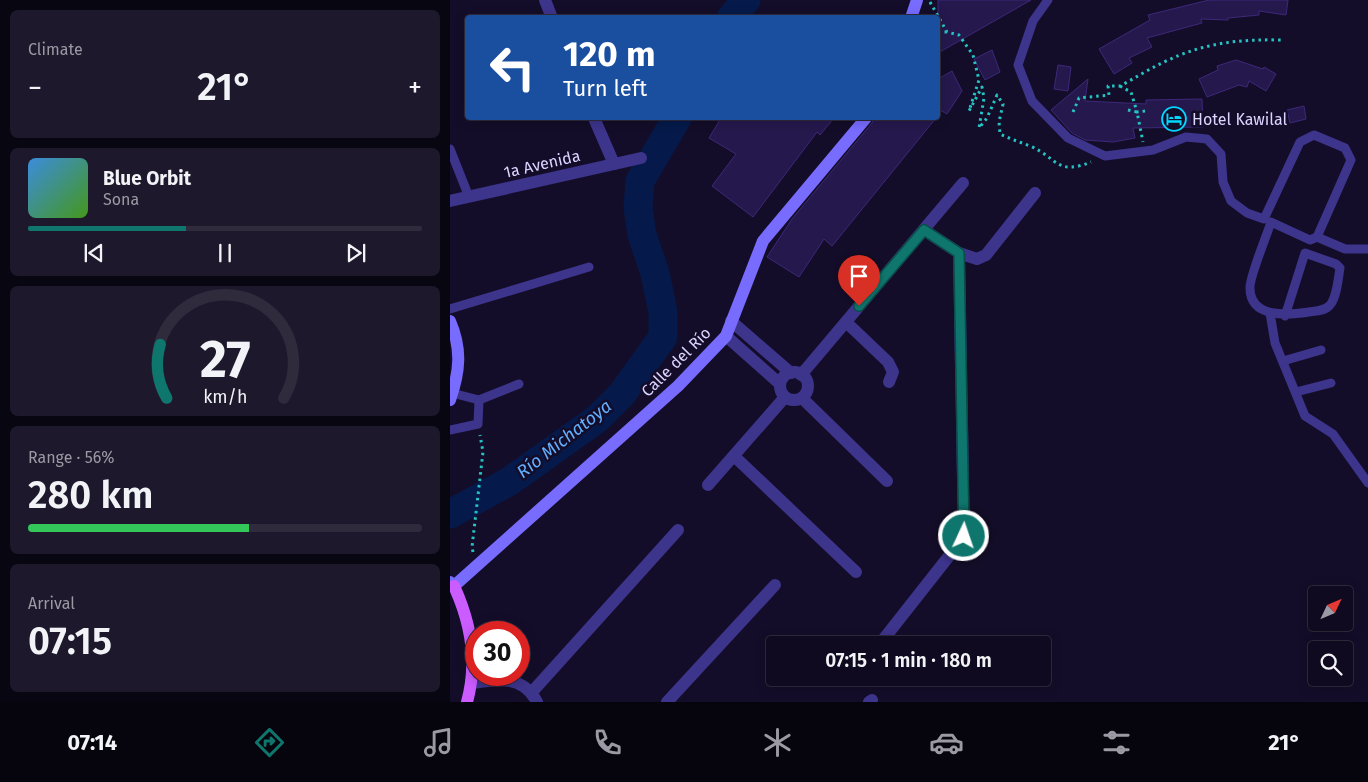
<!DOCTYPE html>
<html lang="en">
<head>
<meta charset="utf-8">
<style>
  :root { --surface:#0f0a1f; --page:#1d182c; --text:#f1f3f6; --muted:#9b9aa4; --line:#2f2b3d; --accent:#0f766e }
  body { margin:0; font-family:"Fira Sans",sans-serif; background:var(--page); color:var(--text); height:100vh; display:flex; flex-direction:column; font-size:19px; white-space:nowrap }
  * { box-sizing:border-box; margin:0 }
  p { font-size:16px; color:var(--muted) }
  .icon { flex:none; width:28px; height:28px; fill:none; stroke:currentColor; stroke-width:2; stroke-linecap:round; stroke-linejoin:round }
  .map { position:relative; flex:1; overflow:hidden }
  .sheet { display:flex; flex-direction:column; gap:10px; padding:10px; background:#080611; width:450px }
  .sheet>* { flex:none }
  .guide { position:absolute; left:15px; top:15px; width:475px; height:105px; border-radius:5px; box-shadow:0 2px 12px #0003,0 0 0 1px var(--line); background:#1a4fa0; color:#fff; overflow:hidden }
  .needle { width:32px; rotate:46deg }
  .buttons { position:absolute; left:858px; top:586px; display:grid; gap:10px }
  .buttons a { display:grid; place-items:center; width:45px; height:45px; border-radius:5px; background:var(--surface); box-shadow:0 2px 12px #0003,0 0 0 1px var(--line); font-size:25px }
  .speed { position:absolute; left:15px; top:621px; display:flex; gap:10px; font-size:25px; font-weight:700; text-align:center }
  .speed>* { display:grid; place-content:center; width:65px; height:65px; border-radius:50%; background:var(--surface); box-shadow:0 2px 12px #0003,0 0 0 1px var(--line); line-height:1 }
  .speed .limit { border:8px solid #d22; background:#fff; color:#111 }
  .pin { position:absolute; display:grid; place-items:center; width:42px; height:42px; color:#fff; margin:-51px -21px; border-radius:50% 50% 50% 0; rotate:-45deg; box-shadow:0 0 5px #0007 }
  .pin .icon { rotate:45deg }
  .me { position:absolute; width:55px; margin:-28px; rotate:3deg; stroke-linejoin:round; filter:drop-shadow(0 0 4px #0008) }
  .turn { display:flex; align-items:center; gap:18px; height:105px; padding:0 15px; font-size:22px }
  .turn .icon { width:65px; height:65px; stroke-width:2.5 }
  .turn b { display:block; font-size:35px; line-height:42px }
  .big { font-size:38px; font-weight:600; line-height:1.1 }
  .sheet .widget { flex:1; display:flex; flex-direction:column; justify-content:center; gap:8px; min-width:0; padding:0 18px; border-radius:8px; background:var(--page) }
  .sheet .dial { align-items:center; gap:0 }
  .dial svg { height:130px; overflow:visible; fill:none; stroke:var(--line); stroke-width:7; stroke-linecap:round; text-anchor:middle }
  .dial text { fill:var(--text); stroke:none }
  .song { display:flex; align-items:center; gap:15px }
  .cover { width:60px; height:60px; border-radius:8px; background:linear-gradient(135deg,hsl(210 70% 55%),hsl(100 70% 35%)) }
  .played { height:5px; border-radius:2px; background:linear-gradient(90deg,var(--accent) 40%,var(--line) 40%) }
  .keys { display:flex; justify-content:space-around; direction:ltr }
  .heat { display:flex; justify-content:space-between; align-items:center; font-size:28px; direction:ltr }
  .charge { height:8px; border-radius:4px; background:linear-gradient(90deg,#34c759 56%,var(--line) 0) }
  .trip { position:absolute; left:316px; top:636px; width:285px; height:50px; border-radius:5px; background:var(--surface); box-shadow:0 2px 12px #0003,0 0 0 1px var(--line); font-weight:600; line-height:50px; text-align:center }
  .dock { display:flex; height:80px; justify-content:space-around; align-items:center; background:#06040c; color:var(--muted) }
  .dock .icon { width:35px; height:35px }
  .dock .on { color:var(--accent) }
  .dock b { font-size:22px; color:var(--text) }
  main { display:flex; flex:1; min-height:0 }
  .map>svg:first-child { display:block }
</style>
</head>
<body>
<main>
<section class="sheet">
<div class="widget"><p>Climate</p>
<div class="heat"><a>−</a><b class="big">21°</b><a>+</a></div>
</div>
<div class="widget">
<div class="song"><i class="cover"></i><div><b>Blue Orbit</b><p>Sona</p></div></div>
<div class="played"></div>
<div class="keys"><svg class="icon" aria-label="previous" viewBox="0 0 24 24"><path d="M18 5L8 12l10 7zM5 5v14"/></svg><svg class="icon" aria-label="pause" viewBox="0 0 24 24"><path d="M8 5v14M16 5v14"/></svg><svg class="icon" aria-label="next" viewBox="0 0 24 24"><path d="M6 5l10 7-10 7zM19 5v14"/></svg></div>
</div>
<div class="widget dial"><svg viewBox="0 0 100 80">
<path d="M14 69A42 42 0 1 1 86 69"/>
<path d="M14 69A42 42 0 0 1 10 36" stroke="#0f766e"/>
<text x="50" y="56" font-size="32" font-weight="700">27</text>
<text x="50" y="72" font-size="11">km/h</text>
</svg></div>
<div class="widget"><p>Range · 56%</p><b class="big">280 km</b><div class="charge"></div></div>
<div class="widget"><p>Arrival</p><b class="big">07:15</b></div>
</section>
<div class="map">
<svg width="918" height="702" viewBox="0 0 918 702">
  <rect width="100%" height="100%" fill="#140d29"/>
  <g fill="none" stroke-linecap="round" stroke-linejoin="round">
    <g stroke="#051a4a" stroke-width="29">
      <polyline points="281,18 296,0"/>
      <polyline points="0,514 60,481 147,419 172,394 213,337 213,312 205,273 192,235 188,208 190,181 227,118"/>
    </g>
  </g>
  <g fill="#25184c" stroke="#3d287a">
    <polygon points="488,0 581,0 488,53"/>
    <polygon points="759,0 838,0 836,15 809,11 809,15 778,18 778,20 751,19 752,23 697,38 702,47 679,58 682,63 664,74 649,49 700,20 698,15"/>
    <polygon points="542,50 550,72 535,80 524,59"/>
    <polygon points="786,60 813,69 814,67 826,74 816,91 799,81 797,87 789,85 757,97 749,79 768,70 767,66"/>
    <polygon points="608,65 621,67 618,91 604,89"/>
    <polygon points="502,71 512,91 497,114 488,109 488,79"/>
    <polygon points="638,79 635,101 696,104 696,100 752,99 753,127 683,128 685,138 663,142 635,140 622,133 601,110"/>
    <polygon points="854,106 856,119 840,123 837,110"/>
    <polygon points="271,118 384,118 370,135 367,132 303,217 262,186 286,154 259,138"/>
    <polygon points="424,118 486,118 382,246 374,239 349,277 317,257 342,219 422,123"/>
  </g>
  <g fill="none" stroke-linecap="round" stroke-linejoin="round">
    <g stroke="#24c4c4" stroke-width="3" stroke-dasharray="2.5 4" stroke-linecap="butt">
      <path d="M480,2l17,30 12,3 14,20 6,25 -10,31 13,-24 2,11 -5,30 8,-10 10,-23 6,9 -4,18 1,12c10,5 20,8 30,12 28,12 26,30 61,16"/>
      <polyline points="488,32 496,32"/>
      <polyline points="670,86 681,92 687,112 696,111"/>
      <polyline points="678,110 687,112 693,142"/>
      <path d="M623,112l6,-14 30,-3 -1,-9h12c15,-8 29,-17 44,-24 39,-19 75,-23 117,-22"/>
      <polyline points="23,552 22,547 33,452 30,435"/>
    </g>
    <g stroke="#3d348c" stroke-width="9">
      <path d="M598,0l-15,21 -15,44 14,36 36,37 37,18 48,-6 33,-13 21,2 14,15 2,28 8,19 16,12 17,6 36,-77 14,-7 31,13 6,12 -34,77 -7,3 -39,-18c-4,13 -22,56 -21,66 0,31 39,27 59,24 7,-1 16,-1 21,-7 7,-8 8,-26 10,-37l-4,-4 -31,-11 -20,63"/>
      <polyline points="0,149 19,197"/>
      <polyline points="867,237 895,249 918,249"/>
      <polyline points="0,309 139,267"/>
      <polyline points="820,313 825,343 855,416 883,434 918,483"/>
      <polyline points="833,361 871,350"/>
      <polyline points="846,392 881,383"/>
      <polyline points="2,393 29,400 69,384"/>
      <polyline points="0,430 28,424 29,400"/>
    </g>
    <g stroke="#3d348c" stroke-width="12">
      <polyline points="95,0 102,18"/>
      <polyline points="144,118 164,164"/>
      <polyline points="0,201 191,158"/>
      <polyline points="474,230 509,253 527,259 536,255 585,193"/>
      <polyline points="281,321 341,373"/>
      <polyline points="396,322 438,362 443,372 439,382"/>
      <polyline points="276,336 330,384"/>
      <circle cx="344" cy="386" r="14"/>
      <polyline points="351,375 513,183"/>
      <polyline points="352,398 437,481"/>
      <polyline points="284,456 406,572"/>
      <polyline points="258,485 335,397"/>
      <polyline points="429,645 514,537 509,253"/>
      <path d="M23,683c25,-4 50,-8 64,19"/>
      <polyline points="82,692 228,530"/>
      <polyline points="217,702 325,585"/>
      <polyline points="419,702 422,700"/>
    </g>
    <g stroke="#786cff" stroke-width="12">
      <polyline points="461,18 467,0"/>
      <path d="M0,321c12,28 10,50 0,79"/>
      <polyline points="0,582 4,586 228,386 276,336 313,241 416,118"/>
    </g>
    <path stroke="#cb5cff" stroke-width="12" d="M4,586c17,37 24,76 13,116"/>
  </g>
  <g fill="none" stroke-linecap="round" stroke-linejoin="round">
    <g stroke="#0a4d48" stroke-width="12">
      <polyline id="route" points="409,306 474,230 509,253 514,536"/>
    </g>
    <use href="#route" stroke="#0f766e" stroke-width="9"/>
  </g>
  <defs>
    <g id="hotel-ring" transform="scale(1.25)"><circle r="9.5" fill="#140d29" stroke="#01d7ff" stroke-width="1.5"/><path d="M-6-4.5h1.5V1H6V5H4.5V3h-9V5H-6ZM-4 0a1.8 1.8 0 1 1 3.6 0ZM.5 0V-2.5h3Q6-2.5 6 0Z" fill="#01d7ff"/></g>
  </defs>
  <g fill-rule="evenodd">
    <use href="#hotel-ring" x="724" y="119"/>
  </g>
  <g text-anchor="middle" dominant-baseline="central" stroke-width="5" stroke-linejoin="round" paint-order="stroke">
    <g font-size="16" fill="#dcd5ff" stroke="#140d29" text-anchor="start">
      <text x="742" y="119">Hotel Kawilal</text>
    </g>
    <g font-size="16" fill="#dcd5ff" stroke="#140d29">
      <text transform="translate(92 164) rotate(-13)">1a Avenida</text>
      <text transform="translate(226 362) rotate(-45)">Calle del Río</text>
    </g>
    <g font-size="18" font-style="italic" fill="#63aeff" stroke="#140d29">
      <text transform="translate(114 439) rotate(-38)">Río Michatoya</text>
    </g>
  </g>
</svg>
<div class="buttons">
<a><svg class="needle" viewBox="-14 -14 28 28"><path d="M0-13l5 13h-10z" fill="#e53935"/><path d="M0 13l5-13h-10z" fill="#9b9aa4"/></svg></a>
<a><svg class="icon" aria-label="search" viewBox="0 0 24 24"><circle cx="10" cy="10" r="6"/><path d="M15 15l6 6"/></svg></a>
</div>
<div class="speed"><div class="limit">30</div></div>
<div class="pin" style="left:409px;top:306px;background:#d93025"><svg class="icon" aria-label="arrive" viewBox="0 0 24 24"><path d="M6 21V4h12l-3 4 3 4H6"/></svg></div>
<svg class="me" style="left:514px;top:536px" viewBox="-20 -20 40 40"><circle r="17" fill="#0f766e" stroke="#fff" stroke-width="3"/><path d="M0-11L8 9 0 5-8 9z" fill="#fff"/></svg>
<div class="trip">07:15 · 1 min · 180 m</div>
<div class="guide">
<div class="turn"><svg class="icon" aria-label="left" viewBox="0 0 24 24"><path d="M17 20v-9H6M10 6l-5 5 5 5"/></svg><div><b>120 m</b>Turn left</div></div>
</div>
</div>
</main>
<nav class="dock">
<b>07:14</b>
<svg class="icon on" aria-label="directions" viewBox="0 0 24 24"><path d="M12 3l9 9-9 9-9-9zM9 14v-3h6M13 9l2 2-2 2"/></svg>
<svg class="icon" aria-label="music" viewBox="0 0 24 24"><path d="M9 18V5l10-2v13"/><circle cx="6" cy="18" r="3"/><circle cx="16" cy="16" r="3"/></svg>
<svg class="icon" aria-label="phone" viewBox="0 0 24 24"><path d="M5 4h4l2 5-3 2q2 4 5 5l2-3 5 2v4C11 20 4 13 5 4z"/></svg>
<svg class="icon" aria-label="climate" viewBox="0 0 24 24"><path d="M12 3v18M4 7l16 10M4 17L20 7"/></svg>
<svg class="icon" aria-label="car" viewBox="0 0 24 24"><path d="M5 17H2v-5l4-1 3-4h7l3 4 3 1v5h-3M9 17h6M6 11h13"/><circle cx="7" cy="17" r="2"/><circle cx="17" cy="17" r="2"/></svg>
<svg class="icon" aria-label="filters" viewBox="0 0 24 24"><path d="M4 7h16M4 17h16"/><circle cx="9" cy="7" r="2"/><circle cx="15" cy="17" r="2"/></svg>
<b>21°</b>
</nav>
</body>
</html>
